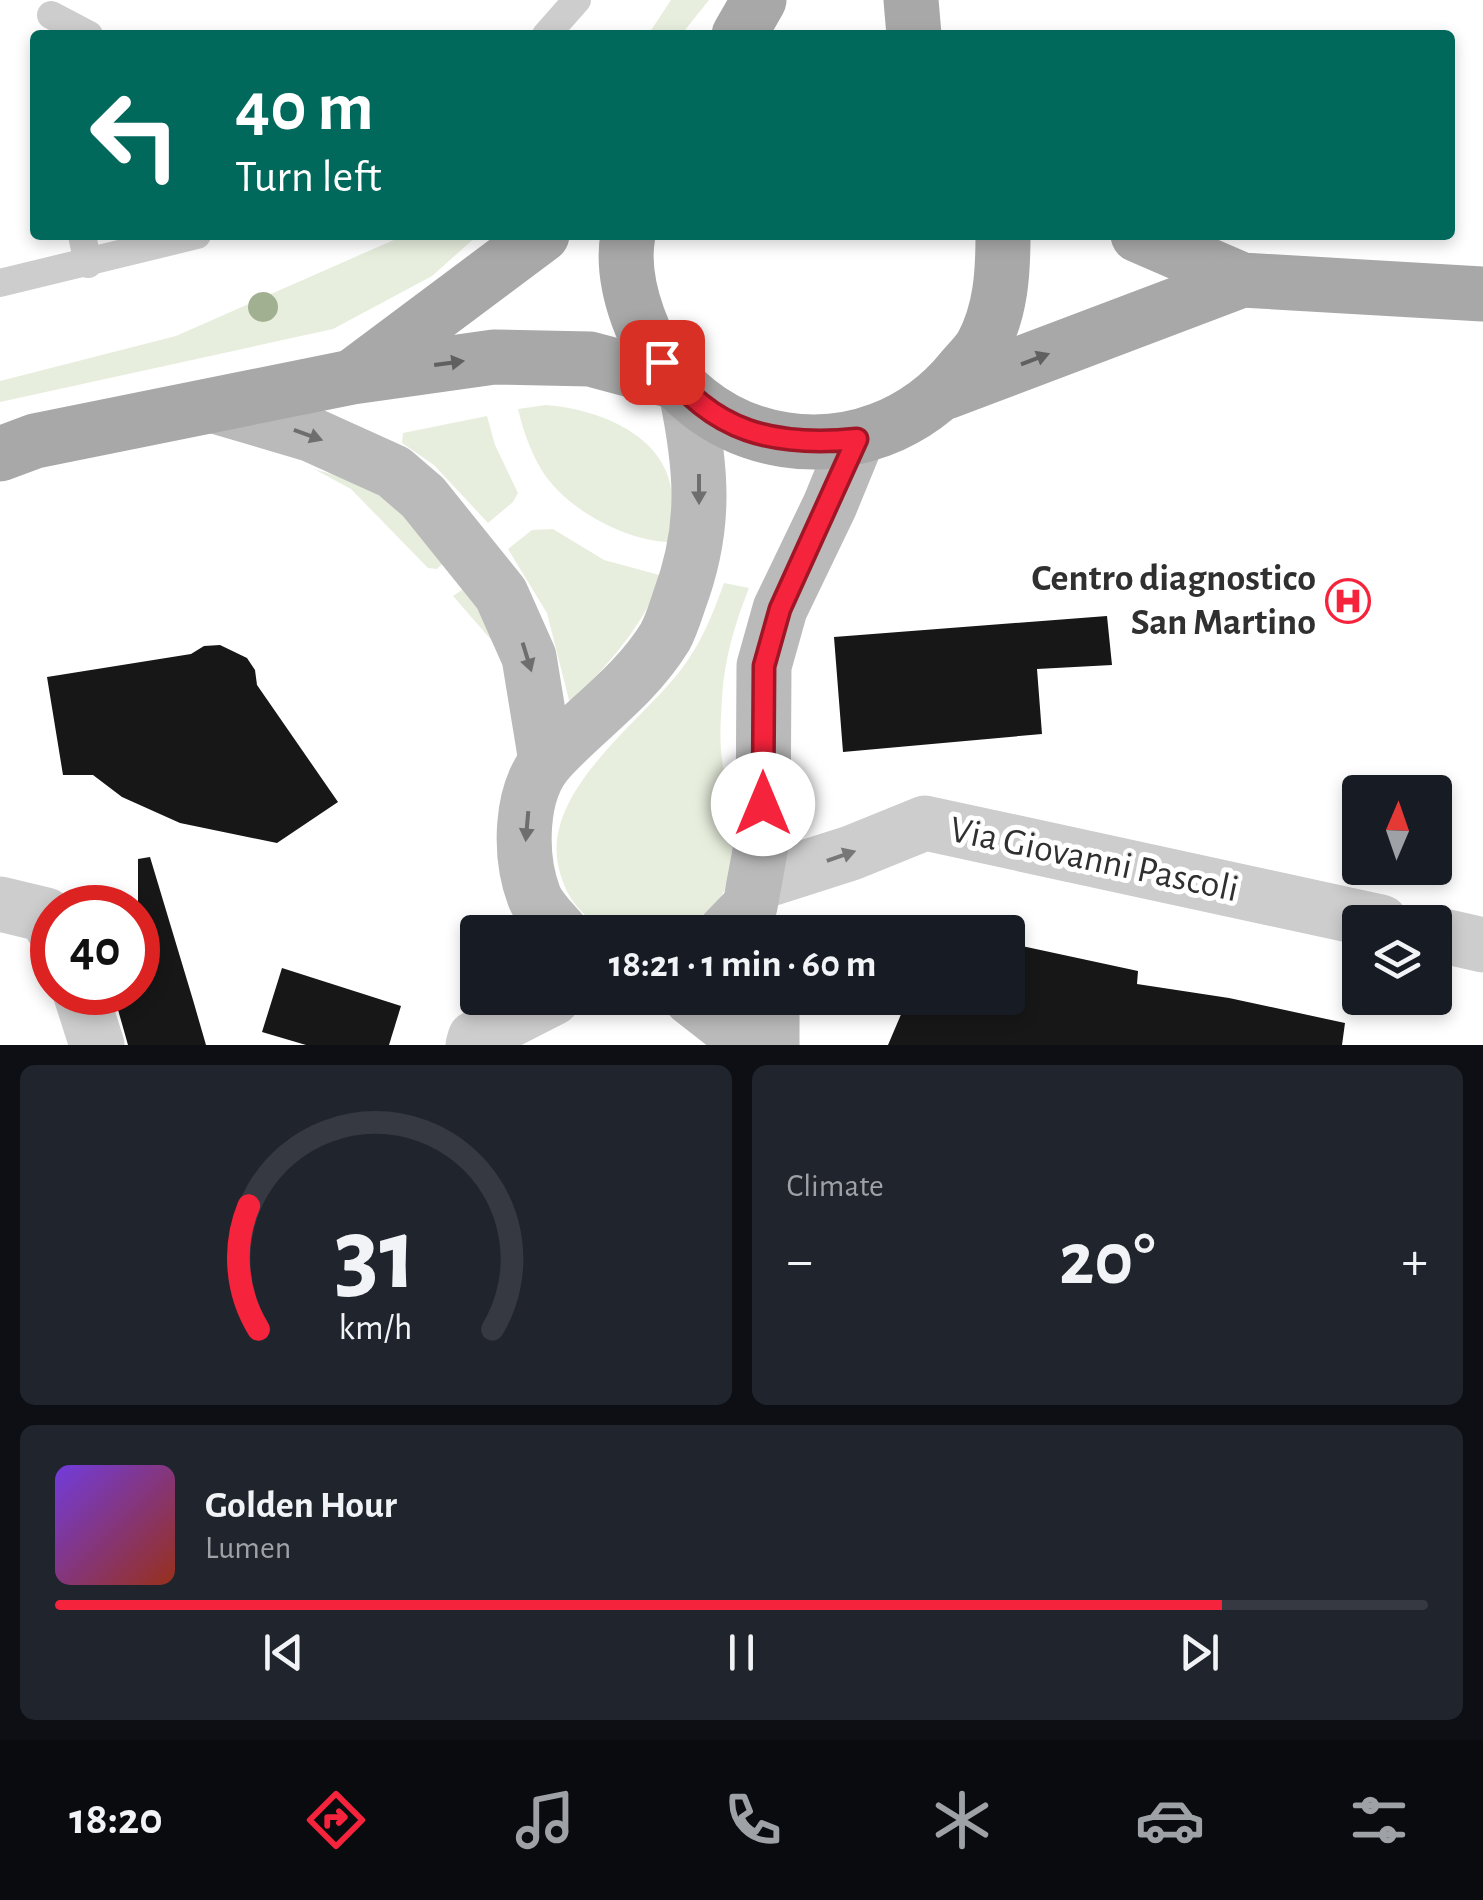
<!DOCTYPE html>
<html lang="en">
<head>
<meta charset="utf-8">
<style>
  :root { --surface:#171b24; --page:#20242c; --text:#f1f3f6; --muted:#9ea1a6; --line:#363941; --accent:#f5233b }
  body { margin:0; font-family:"Alegreya Sans",sans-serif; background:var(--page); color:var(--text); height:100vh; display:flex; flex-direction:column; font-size:38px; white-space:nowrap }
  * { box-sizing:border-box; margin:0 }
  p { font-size:32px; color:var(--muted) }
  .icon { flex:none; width:55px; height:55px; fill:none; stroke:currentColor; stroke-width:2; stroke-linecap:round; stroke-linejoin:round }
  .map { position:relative; height:1045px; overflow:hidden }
  .side { display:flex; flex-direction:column; gap:20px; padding:20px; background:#0d0f14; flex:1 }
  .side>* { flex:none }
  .top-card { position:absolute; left:30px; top:30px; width:1425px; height:210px; border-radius:10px; box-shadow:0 5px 15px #0003; background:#00695c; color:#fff; overflow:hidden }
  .needle { width:65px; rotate:2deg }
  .buttons { position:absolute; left:1342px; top:775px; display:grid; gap:20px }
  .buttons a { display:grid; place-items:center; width:110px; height:110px; border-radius:10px; background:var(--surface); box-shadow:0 5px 15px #0003; font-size:50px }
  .speed { position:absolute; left:30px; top:885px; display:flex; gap:20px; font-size:50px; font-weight:700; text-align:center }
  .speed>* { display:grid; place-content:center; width:130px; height:130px; border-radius:50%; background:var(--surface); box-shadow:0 5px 15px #0003; line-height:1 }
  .speed .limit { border:15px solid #d22; background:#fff; color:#111 }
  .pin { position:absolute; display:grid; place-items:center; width:85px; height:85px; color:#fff; margin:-42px; border-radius:20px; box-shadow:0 5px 15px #0006 }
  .me { position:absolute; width:110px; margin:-55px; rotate:0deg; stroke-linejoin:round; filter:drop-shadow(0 0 8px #0008) }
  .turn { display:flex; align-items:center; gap:35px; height:210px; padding:0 40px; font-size:45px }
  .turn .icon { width:130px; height:130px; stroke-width:2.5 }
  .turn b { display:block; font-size:70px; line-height:85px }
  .big { font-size:75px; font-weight:700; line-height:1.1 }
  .side .tile { flex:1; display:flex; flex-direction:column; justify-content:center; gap:15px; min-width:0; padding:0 35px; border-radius:15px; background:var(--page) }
  .side .dial { align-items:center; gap:0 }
  .dial svg { height:260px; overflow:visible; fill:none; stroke:var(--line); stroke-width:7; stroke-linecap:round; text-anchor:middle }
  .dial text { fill:var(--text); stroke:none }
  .song { display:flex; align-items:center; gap:30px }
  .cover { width:120px; height:120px; border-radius:15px; background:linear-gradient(135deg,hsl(260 70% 55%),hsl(10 70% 35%)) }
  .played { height:10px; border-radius:5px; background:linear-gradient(90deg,var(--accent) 85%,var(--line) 85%) }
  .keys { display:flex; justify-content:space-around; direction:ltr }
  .heat { display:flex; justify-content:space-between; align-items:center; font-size:55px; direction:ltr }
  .side .tiles { flex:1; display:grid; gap:20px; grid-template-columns:1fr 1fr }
  .tile:last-child { grid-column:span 2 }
  .trip { position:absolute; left:460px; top:915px; width:565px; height:100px; border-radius:10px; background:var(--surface); box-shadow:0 5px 15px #0003; font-weight:700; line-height:100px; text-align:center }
  .dock { display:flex; height:160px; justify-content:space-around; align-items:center; background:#090b0e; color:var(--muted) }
  .dock .icon { width:70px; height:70px }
  .dock .active { color:var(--accent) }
  .dock b { font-size:45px; color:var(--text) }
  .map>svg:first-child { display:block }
</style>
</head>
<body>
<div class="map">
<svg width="1483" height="1045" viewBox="0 0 1483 1045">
  <rect width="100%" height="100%" fill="#fff"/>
  <g fill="#e7eedd">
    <polygon points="671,0 709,0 681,35 648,35"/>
    <polygon points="405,235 478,235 432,276 333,329 0,402 0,381 176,336"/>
    <path d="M546,405c51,4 120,29 126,89 2,16 -2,33 -3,48 -44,-1 -105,-34 -128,-73 -11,-19 -18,-39 -23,-60z"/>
    <polygon points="487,416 495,445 518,493 513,502 488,523 434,465 402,443 403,433"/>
    <polygon points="314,469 362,483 390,500 447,559 437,569 428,568 351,489"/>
    <path d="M553,529l51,31 59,16c-23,54 -53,86 -93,128l-23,-91 -39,-64 24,-19z"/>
    <path d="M724,583l25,5c-14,35 -25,72 -27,110 -1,19 -3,41 0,61 8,61 35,143 -45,171 -12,4 -57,6 -68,2 -8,-2 -19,-12 -25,-18 -13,-12 -21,-28 -25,-45 -19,-76 79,-144 121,-198 21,-27 33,-57 44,-88z"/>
    <polygon points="468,586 494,643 453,596"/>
  </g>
  <g fill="#171717">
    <polygon points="1107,616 1112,665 1037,669 1042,734 843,752 834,637"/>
    <polygon points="220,645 247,658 255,670 257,685 338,802 277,843 180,823 122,797 93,775 63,775 47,677 191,654 204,646"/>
    <polygon points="150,857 193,1000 206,1045 128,1045 113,992 138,992 138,859"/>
    <polygon points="1008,943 1138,971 1137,984 1229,998 1345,1023 1342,1045 888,1045 908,998 1008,998"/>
    <polygon points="282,968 401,1006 389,1045 306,1045 262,1032"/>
  </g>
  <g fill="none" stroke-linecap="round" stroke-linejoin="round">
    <g stroke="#cdcdcd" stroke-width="28">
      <polyline points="51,15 89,35"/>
      <polyline points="546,35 577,0"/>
      <polyline points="82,235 88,264"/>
      <polyline points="0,283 197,235"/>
    </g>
    <g stroke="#cdcdcd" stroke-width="55">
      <polyline points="754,884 851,853 925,823 1381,922"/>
      <polyline points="0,904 46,915 52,927"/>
      <polyline points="1435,934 1483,945"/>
      <polyline points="80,992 97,1045"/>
      <polyline points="473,1045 475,1038 553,998"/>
    </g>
    <g stroke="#bababa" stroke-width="55">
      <polyline points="215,406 310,434 394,472 423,497 501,594 529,657 546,761"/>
      <path d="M561,932c-9,-11 -22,-23 -27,-36 -15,-40 -15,-106 16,-138 38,-41 85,-72 115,-121 6,-11 10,-24 14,-36 28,-74 23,-132 7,-209"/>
      <polyline points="725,932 750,906 763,835 764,666 780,609 830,505 857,439"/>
      <polyline points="691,998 751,1045"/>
      <polyline points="772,998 772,1045"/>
    </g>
    <g stroke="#a8a8a8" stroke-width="55">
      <polyline points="911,0 914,35"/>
      <polyline points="739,35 759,0"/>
      <path d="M628,235c-5,27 1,57 10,82 51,142 232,168 325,52 6,-7 14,-15 19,-23 19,-35 21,-73 21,-111"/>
      <polyline points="1138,235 1242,280 1483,294"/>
      <polyline points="356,374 542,235"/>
      <polyline points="946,392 1242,280"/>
      <polyline points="0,454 35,441 352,377 494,357 590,359 676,382"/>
    </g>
  </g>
  <circle fill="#a2b092" cx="263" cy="307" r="15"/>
  <defs><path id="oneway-solid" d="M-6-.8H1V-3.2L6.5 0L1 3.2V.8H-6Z" transform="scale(2.5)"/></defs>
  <g fill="#606060">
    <use href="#oneway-solid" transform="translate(1035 359) rotate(-21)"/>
    <use href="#oneway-solid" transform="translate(449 363) rotate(-8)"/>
  </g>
  <g fill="#6e6e6e">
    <use href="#oneway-solid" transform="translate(308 435) rotate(20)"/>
    <use href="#oneway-solid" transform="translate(699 489) rotate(90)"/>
    <use href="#oneway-solid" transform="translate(527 657) rotate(73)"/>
    <use href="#oneway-solid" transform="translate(527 826) rotate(95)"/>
  </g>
  <use fill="#777" href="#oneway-solid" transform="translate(841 856) rotate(-19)"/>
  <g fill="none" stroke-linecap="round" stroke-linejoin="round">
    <g stroke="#9f1726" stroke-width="25">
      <path id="route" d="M662,362c50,71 113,85 195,77l-77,170 -16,57 -1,138"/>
    </g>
    <use href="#route" stroke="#f5233b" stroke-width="18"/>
  </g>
  <defs>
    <g id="hospital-ring" transform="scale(2.25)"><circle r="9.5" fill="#fff" stroke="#f5233b" stroke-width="1.5"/><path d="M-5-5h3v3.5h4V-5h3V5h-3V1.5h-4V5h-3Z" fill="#f5233b"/></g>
  </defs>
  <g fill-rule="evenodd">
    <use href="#hospital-ring" x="1348" y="601"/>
  </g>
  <g text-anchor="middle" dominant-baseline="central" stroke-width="10" stroke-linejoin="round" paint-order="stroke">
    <g font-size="38" font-weight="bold" fill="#303030" stroke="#fff" text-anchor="end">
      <text x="1316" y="579">Centro diagnostico<tspan x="1316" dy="44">San Martino</tspan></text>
    </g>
    <g font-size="38" fill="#303030" stroke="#fff">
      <text transform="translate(1094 860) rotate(12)">Via Giovanni Pascoli</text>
    </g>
  </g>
</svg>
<div class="buttons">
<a><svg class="needle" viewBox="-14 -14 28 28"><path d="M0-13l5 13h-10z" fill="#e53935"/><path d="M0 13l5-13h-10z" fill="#9ea1a6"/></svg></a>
<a><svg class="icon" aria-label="layers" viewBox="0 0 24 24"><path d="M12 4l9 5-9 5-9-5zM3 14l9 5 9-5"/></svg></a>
</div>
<div class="speed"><div class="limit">40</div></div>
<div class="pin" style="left:662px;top:362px;background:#d93025"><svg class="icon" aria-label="arrive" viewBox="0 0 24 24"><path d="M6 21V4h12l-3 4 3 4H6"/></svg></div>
<svg class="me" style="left:763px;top:804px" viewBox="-20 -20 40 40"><circle r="19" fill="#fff"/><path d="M0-13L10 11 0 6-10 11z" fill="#f5233b"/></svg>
<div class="trip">18:21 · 1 min · 60 m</div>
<div class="top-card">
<div class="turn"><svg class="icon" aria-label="left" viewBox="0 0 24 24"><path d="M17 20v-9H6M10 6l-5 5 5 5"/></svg><div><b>40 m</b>Turn left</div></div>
</div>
</div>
<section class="side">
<div class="tiles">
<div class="tile dial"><svg viewBox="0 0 100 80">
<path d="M14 69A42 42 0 1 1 86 69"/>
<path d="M14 69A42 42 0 0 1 11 31" stroke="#f5233b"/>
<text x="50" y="56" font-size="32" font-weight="700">31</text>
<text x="50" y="72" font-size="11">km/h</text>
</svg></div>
<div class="tile"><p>Climate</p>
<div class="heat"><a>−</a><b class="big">20°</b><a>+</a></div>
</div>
<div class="tile">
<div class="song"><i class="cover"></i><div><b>Golden Hour</b><p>Lumen</p></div></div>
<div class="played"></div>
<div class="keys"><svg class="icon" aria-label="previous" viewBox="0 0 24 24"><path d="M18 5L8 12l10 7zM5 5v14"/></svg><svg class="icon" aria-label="pause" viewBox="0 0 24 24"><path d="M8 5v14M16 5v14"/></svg><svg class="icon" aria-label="next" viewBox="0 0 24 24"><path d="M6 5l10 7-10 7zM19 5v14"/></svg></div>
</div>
</div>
</section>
<nav class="dock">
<b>18:20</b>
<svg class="icon active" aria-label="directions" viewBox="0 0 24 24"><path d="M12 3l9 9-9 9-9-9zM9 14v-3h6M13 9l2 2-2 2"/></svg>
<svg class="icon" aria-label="music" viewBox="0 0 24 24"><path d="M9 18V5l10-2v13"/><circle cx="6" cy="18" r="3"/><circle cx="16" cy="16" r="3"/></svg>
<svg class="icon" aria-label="phone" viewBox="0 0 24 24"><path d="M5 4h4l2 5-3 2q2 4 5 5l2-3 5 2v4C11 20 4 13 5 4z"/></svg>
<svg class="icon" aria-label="climate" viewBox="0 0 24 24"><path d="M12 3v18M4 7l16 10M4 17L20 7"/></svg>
<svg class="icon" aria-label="car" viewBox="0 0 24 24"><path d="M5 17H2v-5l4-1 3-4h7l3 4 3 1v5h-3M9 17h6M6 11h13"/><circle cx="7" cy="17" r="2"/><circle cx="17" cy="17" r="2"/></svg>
<svg class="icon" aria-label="filters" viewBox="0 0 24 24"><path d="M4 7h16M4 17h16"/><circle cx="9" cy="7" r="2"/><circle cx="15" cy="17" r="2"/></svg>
</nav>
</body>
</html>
